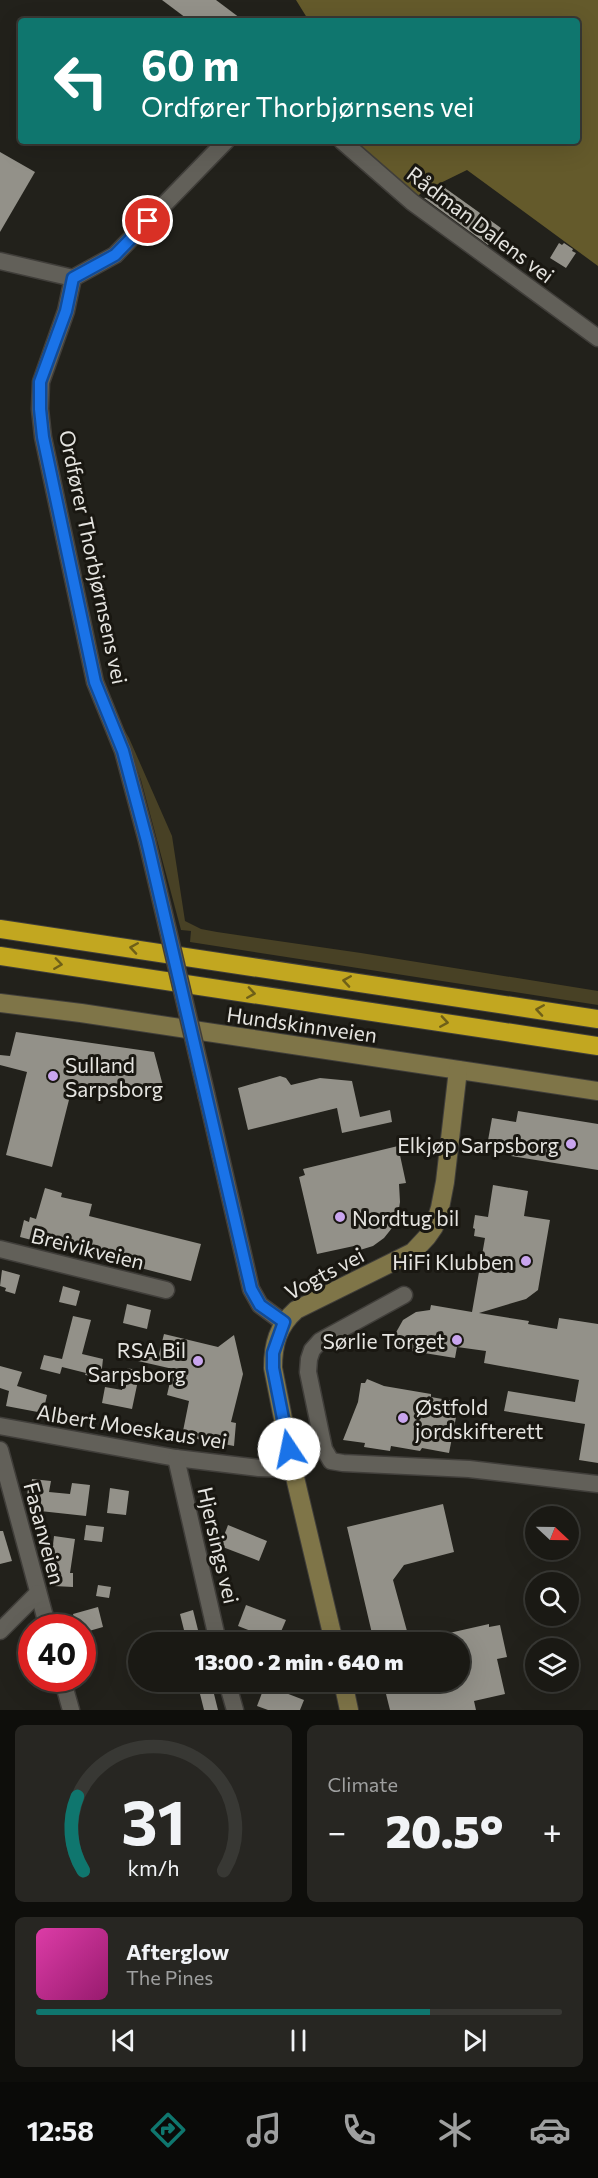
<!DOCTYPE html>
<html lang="en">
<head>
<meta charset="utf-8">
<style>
  :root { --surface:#1a1914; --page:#272622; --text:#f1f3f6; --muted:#9fa0a0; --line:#383834; --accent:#0f766e }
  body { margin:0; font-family:Commissioner,sans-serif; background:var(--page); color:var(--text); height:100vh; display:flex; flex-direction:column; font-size:22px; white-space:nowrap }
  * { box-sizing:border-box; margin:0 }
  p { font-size:20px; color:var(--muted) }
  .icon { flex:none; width:33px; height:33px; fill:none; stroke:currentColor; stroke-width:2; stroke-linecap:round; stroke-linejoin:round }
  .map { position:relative; height:1710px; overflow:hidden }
  .details { display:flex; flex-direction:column; gap:15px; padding:15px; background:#0e0e0b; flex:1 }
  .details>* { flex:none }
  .hud { position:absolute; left:18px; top:18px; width:562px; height:126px; border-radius:6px; box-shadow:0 6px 24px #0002,0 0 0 2px var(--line); background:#0f766e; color:#fff; overflow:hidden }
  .needle { width:39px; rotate:112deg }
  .fabs { position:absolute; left:525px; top:1506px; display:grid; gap:12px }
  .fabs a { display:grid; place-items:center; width:54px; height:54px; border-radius:50%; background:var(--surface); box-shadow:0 6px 24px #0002,0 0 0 2px var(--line); font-size:30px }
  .speed { position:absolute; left:18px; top:1614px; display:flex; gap:12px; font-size:30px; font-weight:700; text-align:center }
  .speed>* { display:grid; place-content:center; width:78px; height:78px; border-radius:50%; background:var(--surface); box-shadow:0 6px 24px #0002,0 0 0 2px var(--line); line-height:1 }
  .speed .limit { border:9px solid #d22; background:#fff; color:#111 }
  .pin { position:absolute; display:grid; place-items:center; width:51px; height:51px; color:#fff; margin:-26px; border:3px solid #fff; border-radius:50%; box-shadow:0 2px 6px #0007 }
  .me { position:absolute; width:66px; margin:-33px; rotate:349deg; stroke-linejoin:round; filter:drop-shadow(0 0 4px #0008) }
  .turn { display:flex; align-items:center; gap:21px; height:126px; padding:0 24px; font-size:27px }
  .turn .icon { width:78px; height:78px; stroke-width:2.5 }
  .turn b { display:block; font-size:42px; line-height:51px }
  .big { font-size:45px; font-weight:800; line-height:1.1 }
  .details .tile { flex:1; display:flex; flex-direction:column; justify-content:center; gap:9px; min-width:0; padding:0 21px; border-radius:9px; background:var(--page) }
  .details .dial { align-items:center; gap:0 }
  .dial svg { height:156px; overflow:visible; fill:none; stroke:var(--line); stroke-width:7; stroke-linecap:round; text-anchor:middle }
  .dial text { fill:var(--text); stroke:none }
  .song { display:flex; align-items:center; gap:18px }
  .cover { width:72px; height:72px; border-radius:9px; background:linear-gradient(135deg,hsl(320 70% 55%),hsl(320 70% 35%)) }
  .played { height:6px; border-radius:3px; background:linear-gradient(90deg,var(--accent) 75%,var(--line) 75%) }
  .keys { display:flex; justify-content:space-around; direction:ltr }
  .heat { display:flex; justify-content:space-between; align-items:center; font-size:33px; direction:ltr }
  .details .tiles { flex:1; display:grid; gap:15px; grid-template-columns:1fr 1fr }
  .tile:last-child { grid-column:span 2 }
  .trip { position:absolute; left:128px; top:1632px; width:342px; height:60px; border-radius:30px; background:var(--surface); box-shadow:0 6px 24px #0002,0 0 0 2px var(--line); font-weight:800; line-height:60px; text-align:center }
  .menu { display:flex; height:96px; justify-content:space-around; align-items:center; background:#0a0a08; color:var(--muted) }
  .menu .icon { width:42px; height:42px }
  .menu .on { color:var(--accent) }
  .menu b { font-size:27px; color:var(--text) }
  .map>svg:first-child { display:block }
</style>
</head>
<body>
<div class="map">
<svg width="598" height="1710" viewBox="0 0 598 1710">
  <rect width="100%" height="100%" fill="#22211b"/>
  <polygon fill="#484125" points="120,723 129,738 172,836 185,921 201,929 217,932 361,953 598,991 598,1005 190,942 191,931 181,930 141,780"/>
  <polygon fill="#645a2b" points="296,0 598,0 598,266 467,170 422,192 412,202 346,141 578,141 578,21 309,21"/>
  <g fill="#939189">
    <polygon points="162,0 216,0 244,21 190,21"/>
    <polygon points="0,152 35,172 0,232"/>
    <polygon points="445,188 501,228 488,245 424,198 439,196"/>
    <polygon points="559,243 562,245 564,243 573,249 572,251 576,253 566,268 550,258"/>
    <polygon points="16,1032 154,1052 163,1086 98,1090 73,1084 52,1167 6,1155 27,1072 0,1065 0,1055 10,1056"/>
    <polygon points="280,1076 286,1078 291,1085 320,1078 352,1081 360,1117 390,1110 392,1122 342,1133 337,1108 248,1130 238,1088"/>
    <polygon points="518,1111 598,1124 598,1170 511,1156 512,1150 487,1146 492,1118 516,1122"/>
    <polygon points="398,1146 406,1183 399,1184 400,1202 398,1215 392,1228 384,1238 373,1246 360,1250 355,1252 354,1246 317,1254 299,1177 305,1175 303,1169"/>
    <polygon points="493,1185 528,1191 524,1216 550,1220 538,1290 526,1299 479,1313 529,1321 528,1324 557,1329 559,1318 598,1324 598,1463 579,1460 585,1424 504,1411 508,1391 575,1402 579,1380 484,1363 486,1351 457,1347 455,1358 387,1347 388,1335 394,1336 403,1320 416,1312 430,1310 431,1305 472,1312 485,1238 474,1236 475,1229 473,1228 475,1215 488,1217"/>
    <polygon points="45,1188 62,1193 61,1197 92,1204 89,1216 201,1244 191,1281 20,1237 24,1220 29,1222 30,1217 36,1219"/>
    <polygon points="2,1270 20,1275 15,1294 5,1291 6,1288 0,1286"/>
    <polygon points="63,1286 80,1291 76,1306 59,1302"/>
    <polygon points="127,1304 151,1310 147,1329 123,1323"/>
    <polygon points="73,1316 91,1320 82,1354 103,1359 101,1377 85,1375 86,1373 62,1367 60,1374 40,1369 44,1355 62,1359"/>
    <polygon points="164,1334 218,1347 234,1335 243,1374 231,1422 236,1423 234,1446 182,1436 189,1401 167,1395 173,1369 138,1361 141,1349 159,1354"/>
    <polygon points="0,1366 22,1372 17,1386 47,1395 43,1413 6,1406 9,1391 0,1388"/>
    <polygon points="127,1368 140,1371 132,1409 102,1403 105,1387 122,1390"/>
    <polygon points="367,1379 384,1386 431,1394 431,1397 459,1402 449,1453 422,1448 420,1451 391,1446 390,1451 364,1447 365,1443 343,1440 358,1402 361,1383 365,1383"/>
    <polygon points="32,1479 51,1481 49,1492 70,1494 72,1483 90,1485 86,1516 40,1511 41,1499 27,1497 28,1486 31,1487"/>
    <polygon points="110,1488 129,1491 126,1515 107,1513"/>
    <polygon points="443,1504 454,1552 404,1565 393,1580 410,1642 374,1642 347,1527"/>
    <polygon points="86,1525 104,1527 102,1542 84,1540"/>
    <polygon points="228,1525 267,1541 259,1561 220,1546"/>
    <polygon points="0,1531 3,1531 12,1561 0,1564"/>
    <polygon points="54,1536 75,1539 70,1573 73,1573 73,1587 54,1586 55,1568 50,1568 51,1559 47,1558 48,1545 53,1545"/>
    <polygon points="98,1585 111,1587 109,1598 96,1596"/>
    <polygon points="246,1605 286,1620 277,1641 238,1626"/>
    <polygon points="98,1607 103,1627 82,1633 82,1628 76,1628 73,1614"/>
    <polygon points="193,1610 201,1642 187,1642 180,1614"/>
    <polygon points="489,1624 489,1627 500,1625 507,1657 497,1659 505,1694 474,1701 476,1710 390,1710 383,1682 459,1682 459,1642 427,1642 427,1638"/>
    <polygon points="197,1682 211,1682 218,1710 204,1710"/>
    <polygon points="265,1685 304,1700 300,1710 268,1710 257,1706"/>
  </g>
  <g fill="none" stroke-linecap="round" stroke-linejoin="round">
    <g stroke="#403e3a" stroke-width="19">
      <g id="street">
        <polyline points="342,141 412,202 598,338"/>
        <polyline points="0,261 73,278"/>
        <polyline points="73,278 66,311 41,382 40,409 43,437 95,682 123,751 147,841"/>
        <polyline points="73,278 115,255 226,141"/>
        <polyline points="207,1097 251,1289 260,1305 283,1322"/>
        <polyline points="0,1249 166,1290"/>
        <polyline points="404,1295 320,1341 312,1350 309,1359 308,1372 324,1449 331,1461 343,1463 469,1469 598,1484"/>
        <polyline points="0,1426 176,1458 259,1468 293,1469"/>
        <polyline points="0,1450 48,1628"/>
        <polyline points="176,1458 218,1642"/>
        <polyline points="0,1631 38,1593"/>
        <polyline points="62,1678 71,1710"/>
        <polyline points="227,1682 235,1710"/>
      </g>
    </g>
    <g stroke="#403e3a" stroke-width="20">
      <g id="secondary">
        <polyline points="0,1003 81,1013 598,1091"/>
        <path d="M334,1642l-41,-173 -20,-101c0,-24 5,-42 23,-58l117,-58 14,-15 7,-10 6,-19 5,-26 13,-112"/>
        <polyline points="343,1682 349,1710"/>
      </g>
    </g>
    <g stroke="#403e3a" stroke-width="20">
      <g id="highway">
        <polyline points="0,929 598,1019"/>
        <polyline points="0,956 598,1046"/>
      </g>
    </g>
    <use href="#street" stroke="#626059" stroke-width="16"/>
    <use href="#secondary" stroke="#7f7548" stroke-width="18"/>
    <use href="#highway" stroke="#c2a720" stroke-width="18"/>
    <g stroke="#403e3a" stroke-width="19" stroke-linecap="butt">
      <polyline id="street-bridge" points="147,841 207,1097"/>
    </g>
    <use href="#street-bridge" stroke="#626059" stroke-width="16"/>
  </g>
  <defs><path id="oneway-chevron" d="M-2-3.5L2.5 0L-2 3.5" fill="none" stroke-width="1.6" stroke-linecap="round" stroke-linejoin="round" transform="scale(1.5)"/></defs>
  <g stroke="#6e5f18">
    <use href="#oneway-chevron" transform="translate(134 948) rotate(-171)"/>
    <use href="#oneway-chevron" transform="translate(58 964) rotate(8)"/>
    <use href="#oneway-chevron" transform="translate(347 981) rotate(-171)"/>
    <use href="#oneway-chevron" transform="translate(251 993) rotate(9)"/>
    <use href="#oneway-chevron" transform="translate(540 1010) rotate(-171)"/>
    <use href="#oneway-chevron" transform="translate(444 1022) rotate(9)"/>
  </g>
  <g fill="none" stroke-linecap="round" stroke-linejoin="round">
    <g stroke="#114b97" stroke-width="15">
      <polyline id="route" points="148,221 115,255 73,278 66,311 40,382 40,409 43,437 95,682 123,751 147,841 251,1289 260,1305 284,1322 273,1353 273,1368 289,1449"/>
    </g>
    <use href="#route" stroke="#1a73e8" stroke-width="10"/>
  </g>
  <g fill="#c9a5ee" stroke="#191711" stroke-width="2">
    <circle cx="53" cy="1076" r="6"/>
    <circle cx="571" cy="1144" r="6"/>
    <circle cx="340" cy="1217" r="6"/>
    <circle cx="526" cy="1261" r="6"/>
    <circle cx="457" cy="1340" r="6"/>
    <circle cx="198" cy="1361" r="6"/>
    <circle cx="403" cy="1418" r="6"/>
  </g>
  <g text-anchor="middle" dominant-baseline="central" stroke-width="6" stroke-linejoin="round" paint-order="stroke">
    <g font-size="21" fill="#e5e4e0" stroke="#191711">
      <text transform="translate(481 224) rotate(37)">Rådman Dalens vei</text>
      <text transform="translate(94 557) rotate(78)">Ordfører Thorbjørnsens vei</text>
      <text transform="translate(302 1024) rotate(8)">Hundskinnveien</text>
      <text transform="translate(88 1248) rotate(14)">Breivikveien</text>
      <text transform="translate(324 1273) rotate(-28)">Vogts vei</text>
      <text transform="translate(132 1426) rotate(9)">Albert Moeskaus vei</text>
      <text transform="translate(45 1533) rotate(75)">Fasanveien</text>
      <text transform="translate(219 1545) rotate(77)">Hjersings vei</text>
    </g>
    <g font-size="21" fill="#e5e4e0" stroke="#191711" text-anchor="end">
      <text x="65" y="1064" text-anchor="start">Sulland<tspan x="65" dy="24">Sarpsborg</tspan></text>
      <text x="559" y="1144">Elkjøp Sarpsborg</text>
      <text x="352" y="1217" text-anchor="start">Nordtug bil</text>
      <text x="514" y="1261">HiFi Klubben</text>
      <text x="445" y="1340">Sørlie Torget</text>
      <text x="186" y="1349">RSA Bil<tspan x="186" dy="24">Sarpsborg</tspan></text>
      <text x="415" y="1406" text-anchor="start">Østfold<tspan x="415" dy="24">jordskifterett</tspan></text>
    </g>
  </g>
</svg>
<div class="fabs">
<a><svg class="needle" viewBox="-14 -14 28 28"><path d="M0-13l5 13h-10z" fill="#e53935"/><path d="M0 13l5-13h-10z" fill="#9fa0a0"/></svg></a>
<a><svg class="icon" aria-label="search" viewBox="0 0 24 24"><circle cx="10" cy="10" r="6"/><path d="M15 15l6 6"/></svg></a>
<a><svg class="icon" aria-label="layers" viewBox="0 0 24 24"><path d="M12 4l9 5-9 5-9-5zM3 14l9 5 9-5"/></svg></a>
</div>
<div class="speed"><div class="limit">40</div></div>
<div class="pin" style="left:148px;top:221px;background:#d93025"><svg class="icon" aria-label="arrive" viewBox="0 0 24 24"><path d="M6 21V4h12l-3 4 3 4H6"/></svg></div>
<svg class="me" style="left:289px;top:1449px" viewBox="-20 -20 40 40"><circle r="19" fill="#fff"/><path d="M0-13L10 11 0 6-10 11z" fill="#1a73e8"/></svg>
<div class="trip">13:00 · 2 min · 640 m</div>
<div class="hud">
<div class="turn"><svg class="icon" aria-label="left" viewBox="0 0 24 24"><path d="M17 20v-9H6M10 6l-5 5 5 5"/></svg><div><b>60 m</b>Ordfører Thorbjørnsens vei</div></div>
</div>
</div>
<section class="details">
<div class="tiles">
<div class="tile dial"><svg viewBox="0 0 100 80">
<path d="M14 69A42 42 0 1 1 86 69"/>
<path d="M14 69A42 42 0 0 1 11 31" stroke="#0f766e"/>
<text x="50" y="56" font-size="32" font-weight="700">31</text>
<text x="50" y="72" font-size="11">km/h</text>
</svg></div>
<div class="tile"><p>Climate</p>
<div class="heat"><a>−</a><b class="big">20.5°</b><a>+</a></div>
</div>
<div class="tile">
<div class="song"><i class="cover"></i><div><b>Afterglow</b><p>The Pines</p></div></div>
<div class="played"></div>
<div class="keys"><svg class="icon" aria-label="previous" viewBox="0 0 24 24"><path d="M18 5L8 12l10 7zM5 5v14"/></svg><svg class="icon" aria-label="pause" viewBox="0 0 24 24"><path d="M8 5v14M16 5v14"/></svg><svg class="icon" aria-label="next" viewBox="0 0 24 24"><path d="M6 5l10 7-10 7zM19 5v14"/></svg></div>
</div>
</div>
</section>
<nav class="menu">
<b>12:58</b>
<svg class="icon on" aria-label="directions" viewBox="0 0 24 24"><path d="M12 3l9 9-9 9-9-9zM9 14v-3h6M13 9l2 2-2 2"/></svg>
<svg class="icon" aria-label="music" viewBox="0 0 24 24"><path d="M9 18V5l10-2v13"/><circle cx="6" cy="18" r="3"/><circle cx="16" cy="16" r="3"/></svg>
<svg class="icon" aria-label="phone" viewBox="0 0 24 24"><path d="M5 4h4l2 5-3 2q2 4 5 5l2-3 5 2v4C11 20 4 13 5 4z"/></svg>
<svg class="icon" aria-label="climate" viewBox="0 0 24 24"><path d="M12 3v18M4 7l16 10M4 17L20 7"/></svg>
<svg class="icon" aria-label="car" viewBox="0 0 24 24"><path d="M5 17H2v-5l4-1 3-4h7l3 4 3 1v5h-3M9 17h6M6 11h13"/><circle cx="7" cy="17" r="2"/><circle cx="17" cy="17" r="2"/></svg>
</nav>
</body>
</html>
